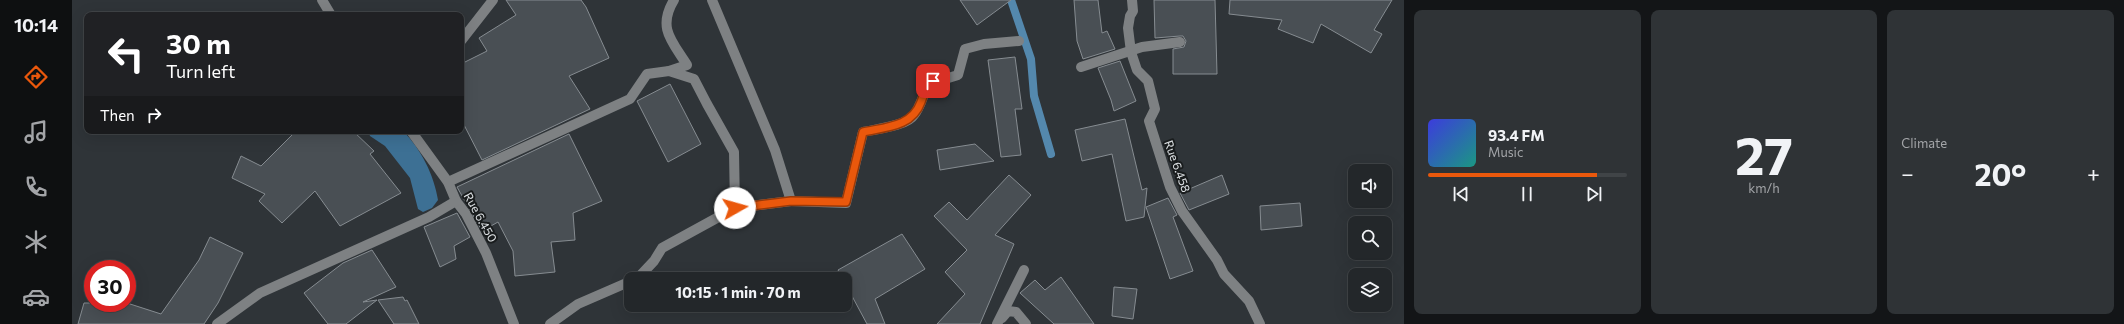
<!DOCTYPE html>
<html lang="en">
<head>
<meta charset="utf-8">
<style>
  :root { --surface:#23272a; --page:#2f3336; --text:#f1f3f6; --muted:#a3a5a8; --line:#404447; --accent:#ea580c }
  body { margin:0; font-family:Commissioner,sans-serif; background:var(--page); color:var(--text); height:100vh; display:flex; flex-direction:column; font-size:15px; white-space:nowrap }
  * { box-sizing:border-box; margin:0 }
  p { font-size:13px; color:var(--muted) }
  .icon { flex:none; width:22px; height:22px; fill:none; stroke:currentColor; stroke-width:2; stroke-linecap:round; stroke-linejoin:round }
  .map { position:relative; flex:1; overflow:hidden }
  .side { display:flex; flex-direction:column; gap:10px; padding:10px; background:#131517; width:720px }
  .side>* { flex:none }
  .banner { position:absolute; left:12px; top:12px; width:380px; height:122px; border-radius:8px; box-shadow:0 4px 16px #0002,0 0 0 1px var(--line); background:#202124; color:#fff; overflow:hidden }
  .tools { position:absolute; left:1276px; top:164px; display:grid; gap:8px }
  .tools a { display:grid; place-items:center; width:44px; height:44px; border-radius:8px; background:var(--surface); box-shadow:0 4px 16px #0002,0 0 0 1px var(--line); font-size:20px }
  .speed { position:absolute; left:12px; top:260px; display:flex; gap:8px; font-size:20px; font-weight:700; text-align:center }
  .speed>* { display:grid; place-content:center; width:52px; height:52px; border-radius:50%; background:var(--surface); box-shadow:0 4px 16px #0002,0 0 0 1px var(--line); line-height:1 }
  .speed .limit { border:6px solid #d22; background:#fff; color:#111 }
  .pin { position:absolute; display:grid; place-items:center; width:34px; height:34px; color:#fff; margin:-17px; border-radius:8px; box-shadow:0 2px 6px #0006 }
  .me { position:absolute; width:44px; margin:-22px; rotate:83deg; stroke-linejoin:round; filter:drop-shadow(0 0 3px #0008) }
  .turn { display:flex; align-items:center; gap:14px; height:84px; padding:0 16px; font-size:18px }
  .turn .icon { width:52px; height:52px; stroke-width:2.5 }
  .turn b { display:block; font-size:28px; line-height:34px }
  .then { display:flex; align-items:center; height:38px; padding:0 16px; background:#0003; gap:8px; font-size:15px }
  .big { font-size:30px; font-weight:700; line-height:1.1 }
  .side .card { flex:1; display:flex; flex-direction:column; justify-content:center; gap:6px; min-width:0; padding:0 14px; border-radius:8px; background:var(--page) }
  .side .dial { align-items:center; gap:0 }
  .dial b { font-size:52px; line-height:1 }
  .song { display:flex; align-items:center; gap:12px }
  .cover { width:48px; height:48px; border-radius:6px; background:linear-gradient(135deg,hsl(240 70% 55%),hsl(170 70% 35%)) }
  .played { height:4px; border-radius:2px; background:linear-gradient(90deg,var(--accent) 85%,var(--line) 85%) }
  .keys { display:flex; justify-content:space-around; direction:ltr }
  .heat { display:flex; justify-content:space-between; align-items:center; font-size:22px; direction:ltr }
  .side .tiles { flex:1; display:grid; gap:10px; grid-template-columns:repeat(3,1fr) }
  .trip { position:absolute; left:552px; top:272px; width:228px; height:40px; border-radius:8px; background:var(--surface); box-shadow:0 4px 16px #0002,0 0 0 1px var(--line); font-weight:700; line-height:40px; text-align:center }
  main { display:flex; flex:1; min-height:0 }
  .menu { display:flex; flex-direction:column; width:72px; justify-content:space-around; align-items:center; background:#0e1011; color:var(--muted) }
  .menu .icon { width:28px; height:28px }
  .menu .current { color:var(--accent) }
  .menu b { font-size:18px; color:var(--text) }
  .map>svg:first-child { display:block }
</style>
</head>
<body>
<main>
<nav class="menu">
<b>10:14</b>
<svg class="icon current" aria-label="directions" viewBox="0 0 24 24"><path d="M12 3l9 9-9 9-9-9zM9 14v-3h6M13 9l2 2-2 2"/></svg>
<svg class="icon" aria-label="music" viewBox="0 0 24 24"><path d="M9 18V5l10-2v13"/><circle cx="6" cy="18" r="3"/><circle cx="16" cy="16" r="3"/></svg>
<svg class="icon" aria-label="phone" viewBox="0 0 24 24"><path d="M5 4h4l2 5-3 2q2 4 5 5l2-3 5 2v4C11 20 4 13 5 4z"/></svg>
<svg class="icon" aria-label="climate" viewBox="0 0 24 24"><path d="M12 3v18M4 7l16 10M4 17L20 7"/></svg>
<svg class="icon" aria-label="car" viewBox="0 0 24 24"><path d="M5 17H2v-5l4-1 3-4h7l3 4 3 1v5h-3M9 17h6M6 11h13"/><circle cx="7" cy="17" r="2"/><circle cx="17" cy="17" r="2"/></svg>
</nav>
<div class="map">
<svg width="1332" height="324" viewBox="0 0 1332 324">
  <rect width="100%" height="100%" fill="#2f3438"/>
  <path fill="#3d7094" d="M296,131h35c18,18 31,44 35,69l-6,8 -9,4 -5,-3 -8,-31 -25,-32 -15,-10z"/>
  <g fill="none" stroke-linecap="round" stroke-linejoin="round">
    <polyline stroke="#5488ad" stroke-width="8" points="939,0 959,59 962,96 979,154"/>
  </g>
  <g fill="#494f54" stroke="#868c91">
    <polygon points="434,0 509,0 514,7 537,58 497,76 518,109 410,160 389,119 389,64 415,51 407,38 444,15"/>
    <polygon points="888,0 939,0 905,25"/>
    <polygon points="1002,0 1026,0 1030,33 1035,31 1043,49 1011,59 1005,41"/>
    <polygon points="1082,0 1143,0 1145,74 1101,74 1101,49 1112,47 1114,41 1111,36 1108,36 1083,38"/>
    <polygon points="1158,0 1320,0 1302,30 1310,34 1299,53 1249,24 1241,43 1206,29 1210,20 1157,14"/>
    <polygon points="943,57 950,109 943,109 949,155 929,157 916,60"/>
    <polygon points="1048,61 1064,101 1042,111 1039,100 1026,68"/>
    <polygon points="598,84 629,144 596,162 565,101"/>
    <polygon points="1053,119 1070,190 1075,188 1072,217 1054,221 1040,154 1010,161 1003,130"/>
    <polygon points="224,131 281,131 302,151 298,154 329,193 268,226 243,191 210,223 187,201 193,194 160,178 169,156 189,166"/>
    <polygon points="497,134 530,201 501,213 503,240 479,242 483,272 443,276 441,251 426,222 410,231 385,187"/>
    <polygon points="903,144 922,161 868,170 865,150"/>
    <polygon points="937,175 959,195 923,235 942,244 908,324 865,324 893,294 873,272 895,250 862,216 877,202 895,220"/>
    <polygon points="1150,175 1157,194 1117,210 1108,193"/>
    <polygon points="1096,198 1105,215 1101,217 1121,271 1098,279 1074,207"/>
    <polygon points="1228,203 1230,226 1189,230 1188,206"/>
    <polygon points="385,213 398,237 382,246 384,259 368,267 352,227"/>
    <polygon points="830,234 853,269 803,299 813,324 795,324 773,283 773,279 771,279 766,270"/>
    <polygon points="138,237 171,253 146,303 132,324 6,324 12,303 55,303 89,314 127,260"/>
    <polygon points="300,250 324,287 291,302 305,300 274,324 256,324 232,293 271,263"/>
    <polygon points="989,277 1022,324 982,324 948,293 963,280 973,290"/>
    <polygon points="1042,287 1065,289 1061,319 1040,316"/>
    <polygon points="331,297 333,301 335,300 347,324 322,324 306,300"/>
  </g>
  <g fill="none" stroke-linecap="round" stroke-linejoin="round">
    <g stroke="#7e8183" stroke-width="10">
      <polyline points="250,0 259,15"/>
      <polyline points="1060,0 1061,11 1058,16 1056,28 1059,52 1065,70 1076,81 1083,109 1077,121 1098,187 1110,211 1145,260 1152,274 1177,301 1188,324"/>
      <polyline points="389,41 421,0"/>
      <polyline points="1009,67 1070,47 1108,42"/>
      <polyline points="597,71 622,79 635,104 662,152 663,208"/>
      <polyline points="339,131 376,182 384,201 394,214 414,253 442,324"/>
      <path d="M376,182l182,-83 17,-25 22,-3 18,-6c-15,-24 -30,-37 -13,-65"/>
      <path d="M719,201l55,2 17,-71c13,-3 44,-6 51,-17 7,-9 9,-21 15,-31l29,-9 7,-26 19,-5 35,-3"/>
      <polyline points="565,279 582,261 590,248 663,208 719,201 703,150 640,0"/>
      <polyline points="930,318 936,311 944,312 954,324"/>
      <polyline points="145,324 188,293 357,217 384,201"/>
      <polyline points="478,324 506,304 559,281"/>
      <polyline points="925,324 952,270"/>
    </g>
  </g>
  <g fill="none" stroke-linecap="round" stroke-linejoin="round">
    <g stroke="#983908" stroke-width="10">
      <path id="route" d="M663,208l56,-7 55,1 17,-70c23,-5 49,-5 58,-30 3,-8 5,-16 12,-21"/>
    </g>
    <use href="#route" stroke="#ea580c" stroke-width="7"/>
  </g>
  <g text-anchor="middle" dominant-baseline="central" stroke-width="4" stroke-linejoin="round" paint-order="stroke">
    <g font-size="12" fill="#dee2e5" stroke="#191c1d">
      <text transform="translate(1106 166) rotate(70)">Rue 6.458</text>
      <text transform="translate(409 217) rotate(61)">Rue 6.450</text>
    </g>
  </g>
</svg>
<div class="tools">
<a><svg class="icon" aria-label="sound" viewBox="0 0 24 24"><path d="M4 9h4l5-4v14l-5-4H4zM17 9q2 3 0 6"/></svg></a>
<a><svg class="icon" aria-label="search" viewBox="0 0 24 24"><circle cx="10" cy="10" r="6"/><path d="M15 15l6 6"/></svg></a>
<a><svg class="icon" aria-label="layers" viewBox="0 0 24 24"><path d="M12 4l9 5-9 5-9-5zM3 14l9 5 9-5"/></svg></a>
</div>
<div class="speed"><div class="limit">30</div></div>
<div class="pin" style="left:861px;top:81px;background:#d93025"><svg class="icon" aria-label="arrive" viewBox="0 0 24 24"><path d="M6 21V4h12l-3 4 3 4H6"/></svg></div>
<svg class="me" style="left:663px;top:208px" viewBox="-20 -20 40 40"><circle r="19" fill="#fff"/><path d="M0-13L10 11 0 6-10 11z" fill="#ea580c"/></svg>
<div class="trip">10:15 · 1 min · 70 m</div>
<div class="banner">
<div class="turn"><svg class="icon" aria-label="left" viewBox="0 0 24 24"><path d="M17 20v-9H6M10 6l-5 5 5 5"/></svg><div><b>30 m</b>Turn left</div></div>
<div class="then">Then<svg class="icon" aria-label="right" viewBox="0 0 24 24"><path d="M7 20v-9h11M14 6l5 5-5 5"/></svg></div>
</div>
</div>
<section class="side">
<div class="tiles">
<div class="card">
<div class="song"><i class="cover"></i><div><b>93.4 FM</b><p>Music</p></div></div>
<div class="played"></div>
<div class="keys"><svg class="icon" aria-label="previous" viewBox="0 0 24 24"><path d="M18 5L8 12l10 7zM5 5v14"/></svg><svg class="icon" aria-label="pause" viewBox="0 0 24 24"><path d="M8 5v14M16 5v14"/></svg><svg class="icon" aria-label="next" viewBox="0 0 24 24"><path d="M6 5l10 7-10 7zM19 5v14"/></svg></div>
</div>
<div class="card dial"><b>27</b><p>km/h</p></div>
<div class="card"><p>Climate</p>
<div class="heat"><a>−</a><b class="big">20°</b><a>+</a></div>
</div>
</div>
</section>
</main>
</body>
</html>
